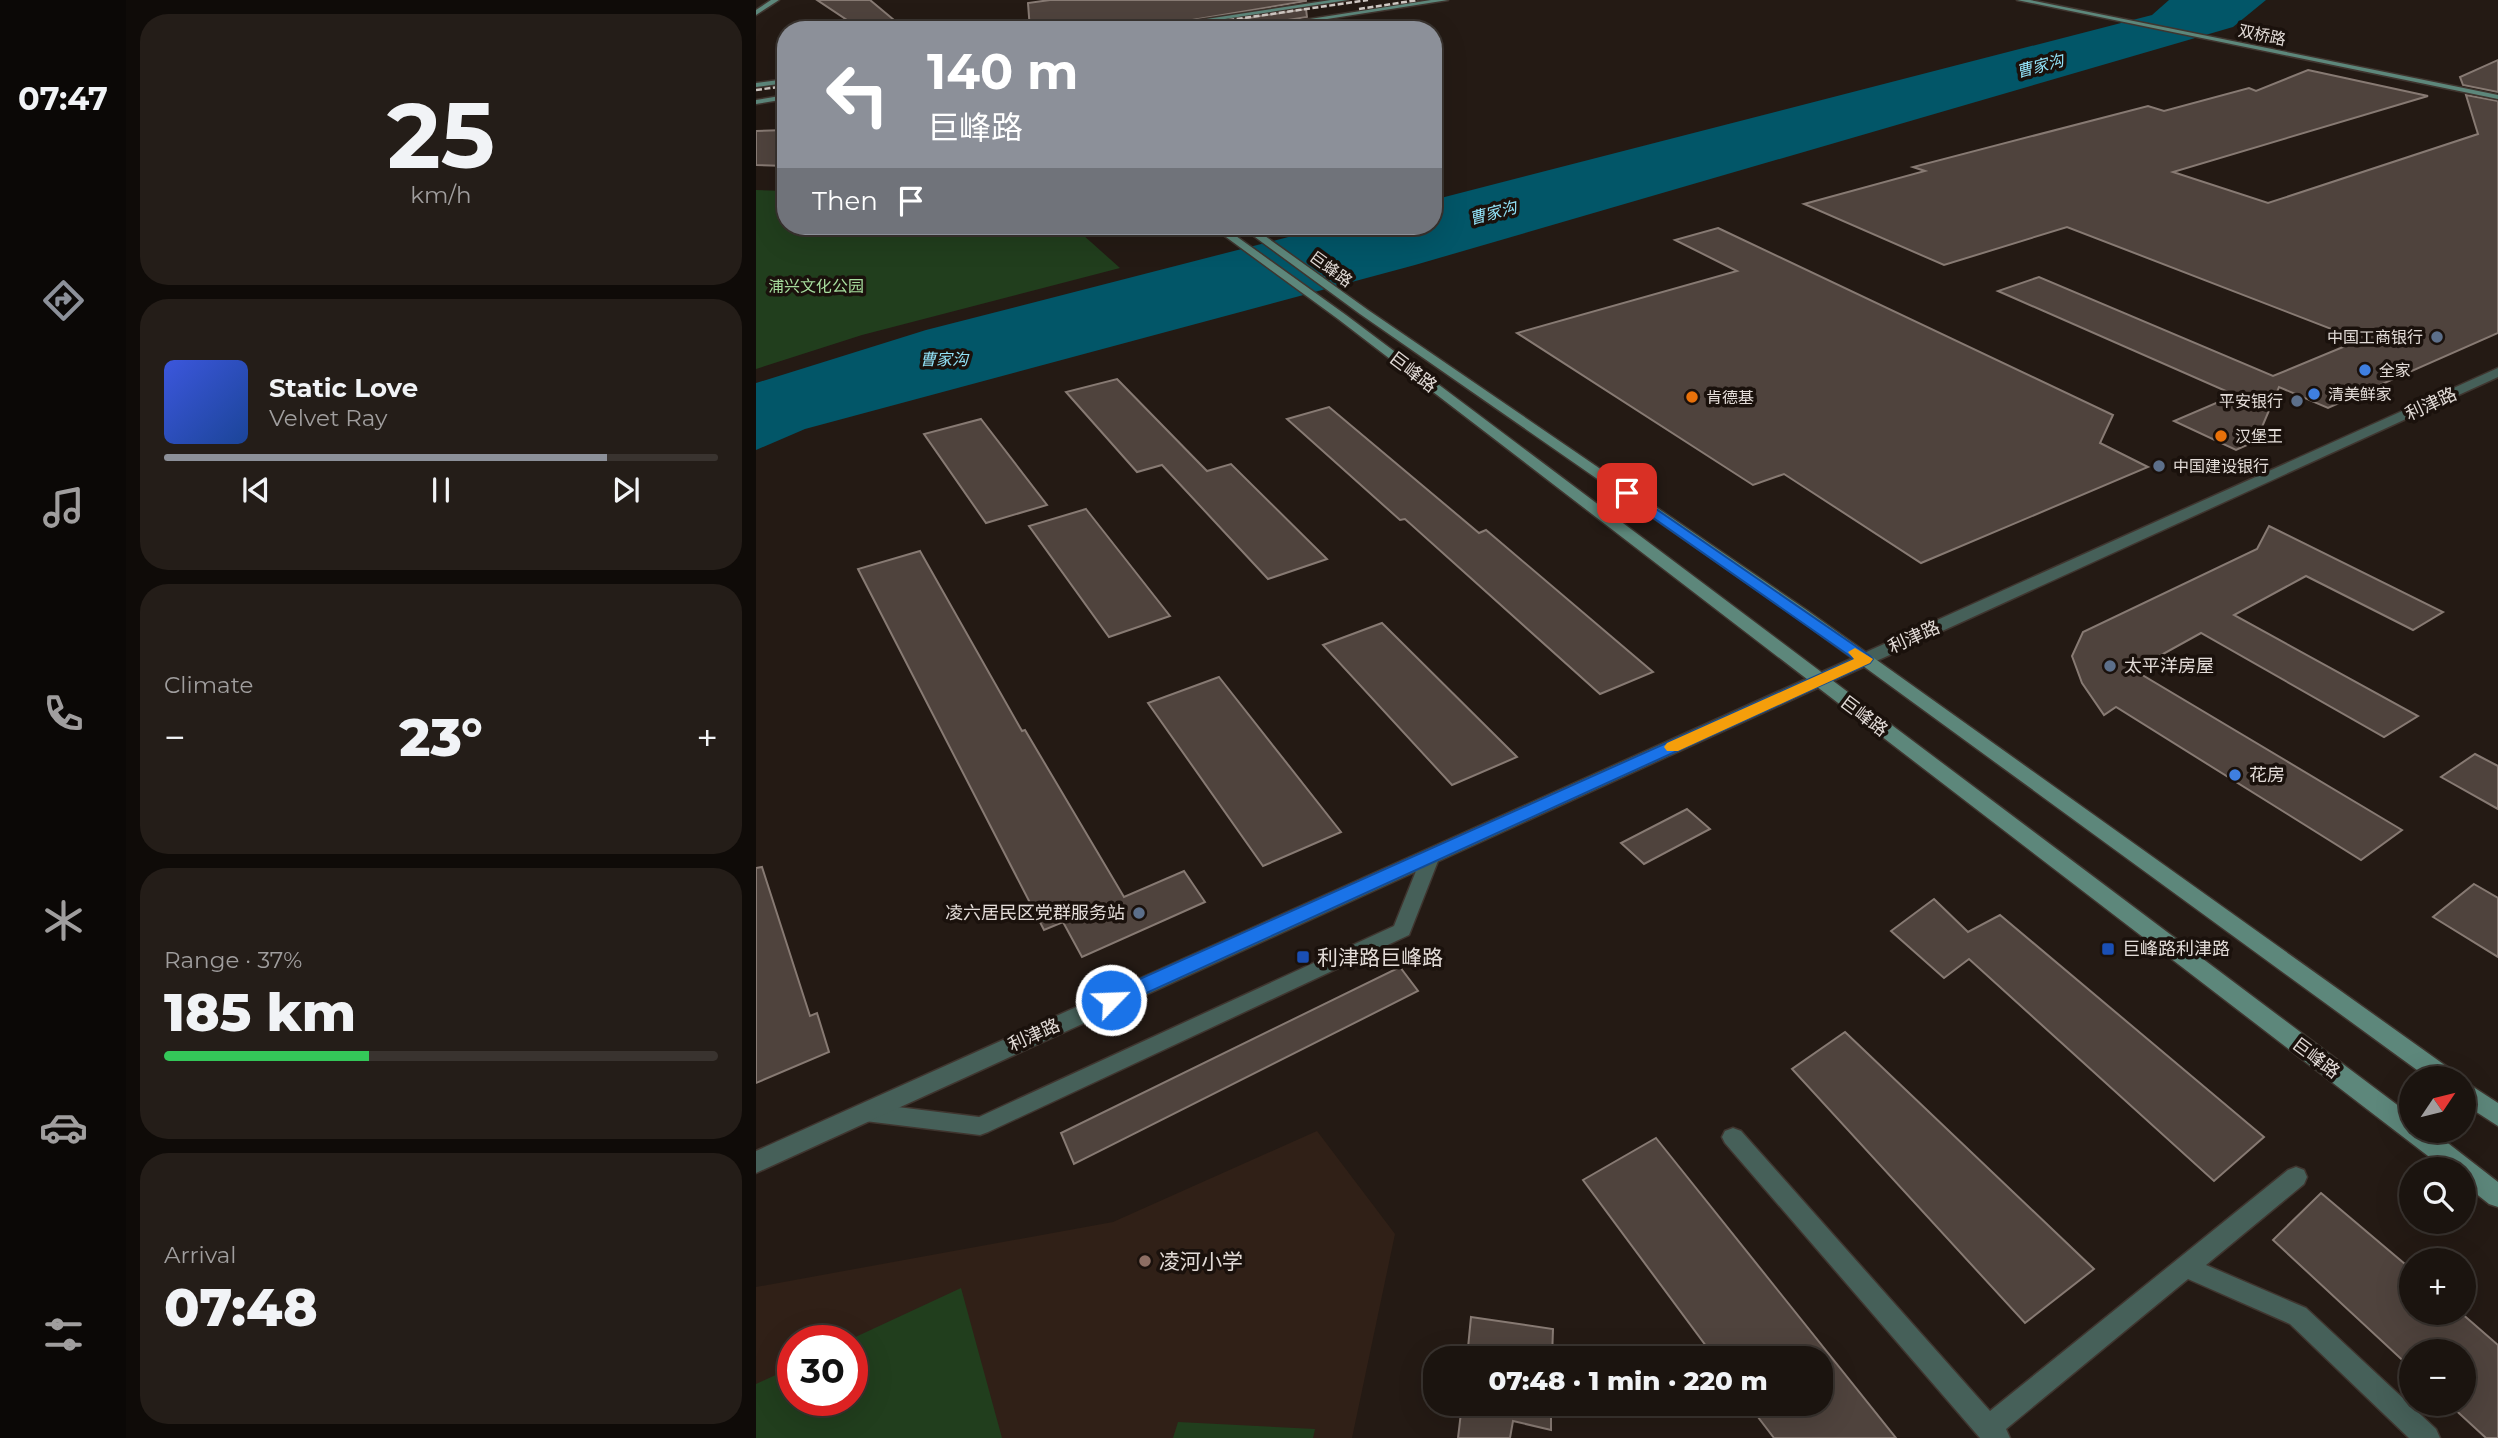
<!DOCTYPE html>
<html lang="en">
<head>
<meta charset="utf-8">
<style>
  :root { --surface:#1b140f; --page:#241d18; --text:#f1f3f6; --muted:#a09e9e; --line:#39332f; --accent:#8c9099 }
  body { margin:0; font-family:Montserrat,"Noto Sans SC",sans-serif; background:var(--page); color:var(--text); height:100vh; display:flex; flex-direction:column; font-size:26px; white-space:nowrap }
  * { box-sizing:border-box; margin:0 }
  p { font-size:23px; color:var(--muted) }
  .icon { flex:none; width:38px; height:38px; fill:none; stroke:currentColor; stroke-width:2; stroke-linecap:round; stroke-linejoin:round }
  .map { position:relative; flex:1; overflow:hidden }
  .drawer { display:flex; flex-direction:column; gap:14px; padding:14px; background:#0f0b08; width:630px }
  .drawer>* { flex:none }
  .guide { position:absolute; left:21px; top:21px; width:665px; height:214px; border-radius:28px; box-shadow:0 7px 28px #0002,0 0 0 2px var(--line); background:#8c9099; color:#fff; overflow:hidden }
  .needle { width:46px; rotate:55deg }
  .fabs { position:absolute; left:1643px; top:1066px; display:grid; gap:14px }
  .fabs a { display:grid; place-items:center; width:77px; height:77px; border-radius:50%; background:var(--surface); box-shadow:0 7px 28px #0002,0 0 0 2px var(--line); font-size:35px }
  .speed { position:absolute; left:21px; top:1325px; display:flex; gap:14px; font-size:35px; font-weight:700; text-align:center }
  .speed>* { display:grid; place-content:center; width:91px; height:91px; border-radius:50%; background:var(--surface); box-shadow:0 7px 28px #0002,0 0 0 2px var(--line); line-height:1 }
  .speed .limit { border:10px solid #d22; background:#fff; color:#111 }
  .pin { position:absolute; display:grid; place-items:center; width:60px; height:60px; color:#fff; margin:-30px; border-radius:14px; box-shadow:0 4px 10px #0006 }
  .me { position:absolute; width:77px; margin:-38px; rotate:66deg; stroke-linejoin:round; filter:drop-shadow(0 0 5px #0008) }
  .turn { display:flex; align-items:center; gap:24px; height:147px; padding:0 35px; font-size:32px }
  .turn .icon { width:91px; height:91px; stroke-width:2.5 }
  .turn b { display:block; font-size:49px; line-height:60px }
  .then { display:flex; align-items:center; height:66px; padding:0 35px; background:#0003; gap:14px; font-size:26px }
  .big { font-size:52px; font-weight:800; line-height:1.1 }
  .drawer .widget { flex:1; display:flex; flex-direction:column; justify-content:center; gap:10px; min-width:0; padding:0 24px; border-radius:28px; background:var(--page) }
  .drawer .dial { align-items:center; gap:0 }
  .dial b { font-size:91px; line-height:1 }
  .song { display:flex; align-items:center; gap:21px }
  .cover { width:84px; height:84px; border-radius:10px; background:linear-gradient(135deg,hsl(230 70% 55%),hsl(220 70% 35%)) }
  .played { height:7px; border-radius:4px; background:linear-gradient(90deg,var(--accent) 80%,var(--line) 80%) }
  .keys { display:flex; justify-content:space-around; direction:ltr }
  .heat { display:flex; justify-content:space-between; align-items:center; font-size:38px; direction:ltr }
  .charge { height:10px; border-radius:5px; background:linear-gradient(90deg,#34c759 37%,var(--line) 0) }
  .trip { position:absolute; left:667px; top:1346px; width:410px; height:70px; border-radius:28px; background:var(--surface); box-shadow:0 7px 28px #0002,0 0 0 2px var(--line); font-weight:800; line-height:70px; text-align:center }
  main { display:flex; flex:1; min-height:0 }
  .tab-bar { display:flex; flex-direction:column; width:126px; justify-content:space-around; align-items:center; background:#0b0806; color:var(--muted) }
  .tab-bar .icon { width:49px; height:49px }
  .tab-bar .selected { color:var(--accent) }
  .tab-bar b { font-size:32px; color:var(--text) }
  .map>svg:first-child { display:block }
</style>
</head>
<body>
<main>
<nav class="tab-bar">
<b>07:47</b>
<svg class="icon selected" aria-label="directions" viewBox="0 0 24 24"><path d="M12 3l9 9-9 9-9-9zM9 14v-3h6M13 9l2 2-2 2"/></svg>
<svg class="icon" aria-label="music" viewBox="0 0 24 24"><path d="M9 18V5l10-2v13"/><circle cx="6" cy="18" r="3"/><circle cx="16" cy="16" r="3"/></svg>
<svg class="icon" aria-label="phone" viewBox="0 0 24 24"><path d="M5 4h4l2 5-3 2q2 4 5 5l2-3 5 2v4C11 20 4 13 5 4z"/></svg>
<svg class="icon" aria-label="climate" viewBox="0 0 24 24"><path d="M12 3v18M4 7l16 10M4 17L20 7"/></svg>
<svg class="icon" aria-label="car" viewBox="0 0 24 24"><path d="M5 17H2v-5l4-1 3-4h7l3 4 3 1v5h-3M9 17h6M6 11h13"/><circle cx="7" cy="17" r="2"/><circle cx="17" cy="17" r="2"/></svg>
<svg class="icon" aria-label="filters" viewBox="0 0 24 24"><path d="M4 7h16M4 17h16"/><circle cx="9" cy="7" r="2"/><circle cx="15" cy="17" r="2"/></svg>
</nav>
<section class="drawer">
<div class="widget dial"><b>25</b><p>km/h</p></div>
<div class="widget">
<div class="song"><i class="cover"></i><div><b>Static Love</b><p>Velvet Ray</p></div></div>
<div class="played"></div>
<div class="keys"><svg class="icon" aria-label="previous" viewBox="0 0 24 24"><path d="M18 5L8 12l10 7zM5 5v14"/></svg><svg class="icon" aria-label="pause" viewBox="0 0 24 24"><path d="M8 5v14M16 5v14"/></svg><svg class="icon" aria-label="next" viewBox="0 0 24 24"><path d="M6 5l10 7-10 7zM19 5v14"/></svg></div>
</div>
<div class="widget"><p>Climate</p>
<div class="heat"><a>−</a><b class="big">23°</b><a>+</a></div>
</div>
<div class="widget"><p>Range · 37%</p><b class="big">185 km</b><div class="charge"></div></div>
<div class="widget"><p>Arrival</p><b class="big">07:48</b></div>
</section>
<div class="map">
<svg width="1742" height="1438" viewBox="0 0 1742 1438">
  <rect width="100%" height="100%" fill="#241a14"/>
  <path fill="#302017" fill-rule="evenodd" d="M561,1131l78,103 -43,204h-596v-151l357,-65zM37,1340h59v60h-59z"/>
  <g fill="#213e1d">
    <polygon points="0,190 30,191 30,226 317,226 364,268 106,335 0,369"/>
    <polygon points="205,1288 246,1438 0,1438 0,1384 37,1367 37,1400 96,1400 96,1340 93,1340"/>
    <polygon points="422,1422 559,1429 557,1438 417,1438"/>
  </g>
  <polygon fill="#025668" points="1413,0 1510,0 1477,27 659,265 49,429 0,450 0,383 170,330 575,226 677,226 677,200 1396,15"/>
  <g fill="#4f433d" stroke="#877a73" stroke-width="2">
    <polygon points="61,0 114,0 144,25 106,30"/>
    <polygon points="294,0 550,0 550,1 376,30 274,30 272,3"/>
    <polygon points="550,9 551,17 481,28 416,30"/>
    <polygon points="1742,60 1742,92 1707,85 1704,77"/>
    <polygon points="1552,70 1672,96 1417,172 1512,203 1722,134 1710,95 1742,101 1742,333 1572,408 1523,387 1500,441 1480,450 1418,421 1479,395 1242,291 1283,277 1517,376 1604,340 1311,227 1188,265 1048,204 1169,171 1157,167 1392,106 1408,111 1493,88 1500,91"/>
    <polygon points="30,130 30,166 0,165 0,131"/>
    <polygon points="962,228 1357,415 1344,443 1392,467 1165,563 1028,474 997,485 761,333 981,271 919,240"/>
    <polygon points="361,379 451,471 475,464 571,559 512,579 406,465 381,472 310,392"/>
    <polygon points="573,407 723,533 730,530 897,672 844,694 649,519 644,520 531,419"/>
    <polygon points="225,419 291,505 230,523 168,434"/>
    <polygon points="330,509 414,616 353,637 273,526"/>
    <polygon points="1513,526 1687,612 1657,630 1550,576 1478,615 1662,716 1628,737 1445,633 1378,670 1646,830 1605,860 1360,707 1348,715 1326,683 1316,656 1327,632 1501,549"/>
    <polygon points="164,551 266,731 269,730 368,897 428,871 449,902 326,957 307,922 288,930 102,569"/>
    <polygon points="626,623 761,757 696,785 567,645"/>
    <polygon points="463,677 585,832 507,866 392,703"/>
    <polygon points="1719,754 1742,766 1742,809 1685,777"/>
    <polygon points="931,809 954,829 888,864 865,843"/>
    <polygon points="6,867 54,1016 61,1013 73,1052 0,1083 0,868"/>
    <polygon points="1718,884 1742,898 1742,957 1677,917"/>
    <polygon points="1178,899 1212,932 1244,915 1508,1137 1458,1181 1213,959 1188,978 1135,931"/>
    <polygon points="644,967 662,991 318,1164 305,1133"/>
    <polygon points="1089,1032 1338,1269 1269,1323 1036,1069"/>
    <polygon points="900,1138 1140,1438 1018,1438 992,1404 1064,1404 1064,1358 959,1358 827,1180"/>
    <polygon points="1565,1193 1656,1270 1656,1312 1704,1312 1742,1345 1742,1438 1730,1438 1693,1404 1708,1404 1708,1351 1656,1351 1656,1369 1517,1240"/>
    <polygon points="715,1317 797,1329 796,1358 711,1358"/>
    <polygon points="706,1404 795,1404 795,1430 757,1421 754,1438 702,1438"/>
  </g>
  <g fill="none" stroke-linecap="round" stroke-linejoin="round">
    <g stroke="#3f352f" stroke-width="3">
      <g id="lane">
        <polygon points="675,850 681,852 684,856 653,935 232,1132 224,1135 109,1121 102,1118 98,1112 102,1106 109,1103 223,1117 638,926 666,856 669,852"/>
        <polygon points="977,1128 985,1131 1234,1411 1532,1170 1540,1167 1548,1170 1551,1177 1548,1184 1450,1265 1550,1308 1680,1429 1684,1438 1653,1438 1534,1324 1432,1279 1250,1429 1254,1438 1224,1438 969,1143 966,1137 969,1131"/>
      </g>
    </g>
    <g stroke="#3f352f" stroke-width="3">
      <polygon id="street" points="1742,368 1742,377 0,1173 0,1151"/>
    </g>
    <g stroke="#3f352f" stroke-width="3">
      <g id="secondary">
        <polygon points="15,0 23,0 0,15 0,10"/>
        <polygon points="575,0 592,0 397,30 378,30"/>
        <polygon points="675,0 692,0 502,30 483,30"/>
        <polygon points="1261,0 1274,0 1742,95 1742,99"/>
        <polygon points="30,79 30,83 0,87 0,83"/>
        <polygon points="30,95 30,99 0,104 0,100"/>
        <polygon points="455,226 466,226 590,315 1656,1116 1656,1130 1675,1130 1742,1182 1742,1207 1733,1204 1708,1184 1708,1169 1689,1169 582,319"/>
        <polygon points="484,226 495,226 612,310 1052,611 1697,1071 1700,1078 1672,1078 1040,617 604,314"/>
        <polygon points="1708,1081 1742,1103 1742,1126 1708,1104"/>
      </g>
    </g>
    <use href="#lane" fill="#466059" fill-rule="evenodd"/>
    <use href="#street" fill="#466059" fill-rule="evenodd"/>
    <use href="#secondary" fill="#5d877b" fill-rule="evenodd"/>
    <g stroke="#cfc8c3" stroke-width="2.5" stroke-dasharray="6 2.5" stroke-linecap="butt">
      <polyline points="603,9 662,0"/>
      <polyline points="405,30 612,0"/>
      <polyline points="0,90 30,86"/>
    </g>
  </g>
  <polygon fill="#1a73e8" stroke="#114b97" stroke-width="2" points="871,489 1114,656 1117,659 1114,663 362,1006 355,1008 348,1006 345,1000 348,995 1098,659 866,496 866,491"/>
  <polygon fill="#f59e0b" points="1099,648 1117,659 1114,663 922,751 911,751 908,747 911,743 1098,659 1092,652"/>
  <g fill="#5c6f8a" stroke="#1a110c" stroke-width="2.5">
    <circle cx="1681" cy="337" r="7"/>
    <circle cx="1541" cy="401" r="7"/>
    <circle cx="1403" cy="466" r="7"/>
    <circle cx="1354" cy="666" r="7"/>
    <circle cx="383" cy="913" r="7"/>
  </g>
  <g fill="#3f7fe0" stroke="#1a110c" stroke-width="2.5">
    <circle cx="1609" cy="370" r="7"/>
    <circle cx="1558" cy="394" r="7"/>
    <circle cx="1479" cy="775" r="7"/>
  </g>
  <g fill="#e8710a" stroke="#1a110c" stroke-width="2.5">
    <circle cx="936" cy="397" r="7"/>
    <circle cx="1465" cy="436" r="7"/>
  </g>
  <g fill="#1a4fb4" stroke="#1a110c" stroke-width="2.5">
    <rect x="1345" y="942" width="14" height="14" rx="3.5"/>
    <rect x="540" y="950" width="14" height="14" rx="3.5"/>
  </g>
  <circle fill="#8d6e63" stroke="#1a110c" stroke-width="2.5" cx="389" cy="1261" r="7"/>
  <g text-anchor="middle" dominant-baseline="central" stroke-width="7" stroke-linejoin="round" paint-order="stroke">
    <g font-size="16" fill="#e2dbd7" stroke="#1a110c">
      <text transform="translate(1506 35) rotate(12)">双桥路</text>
      <text transform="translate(575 269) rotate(36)">巨蜂路</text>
    </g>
    <g font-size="16" font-style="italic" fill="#92e2f8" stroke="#1a110c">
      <text transform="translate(1284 66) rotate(-15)">曹家沟</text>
      <text transform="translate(737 213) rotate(-15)">曹家沟</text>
      <text x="188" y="359">曹家沟</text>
    </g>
    <g font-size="16" fill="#a7de9e" stroke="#1a110c">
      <text x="60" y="286">浦兴文化公园</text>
    </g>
    <g font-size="16" fill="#e2dbd7" stroke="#1a110c" text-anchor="start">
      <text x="1667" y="337" text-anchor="end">中国工商银行</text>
      <text x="1623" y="370">全家</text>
      <text x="1572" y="394">清美鲜家</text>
      <text x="950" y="397">肯德基</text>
      <text x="1527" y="401" text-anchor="end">平安银行</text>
      <text x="1479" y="436">汉堡王</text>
      <text x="1417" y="466">中国建设银行</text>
    </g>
    <g font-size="18" fill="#e2dbd7" stroke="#1a110c">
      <text transform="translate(657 372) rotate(37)">巨峰路</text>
      <text transform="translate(1675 404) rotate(-25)">利津路</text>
      <text transform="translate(1158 637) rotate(-24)">利津路</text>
      <text transform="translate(1108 716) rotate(37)">巨峰路</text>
      <text transform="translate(278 1035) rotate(-24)">利津路</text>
      <text transform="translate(1560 1058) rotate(37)">巨峰路</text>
    </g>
    <g font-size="18" fill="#e2dbd7" stroke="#1a110c" text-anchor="start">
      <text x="1368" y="666">太平洋房屋</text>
      <text x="1493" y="775">花房</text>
      <text x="369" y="913" text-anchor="end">凌六居民区党群服务站</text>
      <text x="1366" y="949">巨峰路利津路</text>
    </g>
    <g font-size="21" fill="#e2dbd7" stroke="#1a110c" text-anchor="start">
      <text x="561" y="957">利津路巨峰路</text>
      <text x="403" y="1261">凌河小学</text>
    </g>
  </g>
</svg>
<div class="fabs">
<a><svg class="needle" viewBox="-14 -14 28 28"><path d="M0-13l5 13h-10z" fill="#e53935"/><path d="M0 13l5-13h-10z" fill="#a09e9e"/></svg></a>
<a><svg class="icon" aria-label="search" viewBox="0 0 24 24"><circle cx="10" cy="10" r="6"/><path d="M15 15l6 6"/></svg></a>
<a>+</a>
<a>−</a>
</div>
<div class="speed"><div class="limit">30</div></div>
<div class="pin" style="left:871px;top:493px;background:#d93025"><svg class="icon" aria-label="arrive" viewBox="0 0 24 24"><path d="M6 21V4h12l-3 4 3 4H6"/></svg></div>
<svg class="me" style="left:355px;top:1000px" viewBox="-20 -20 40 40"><circle r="17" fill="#1a73e8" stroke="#fff" stroke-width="3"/><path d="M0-11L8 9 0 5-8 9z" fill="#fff"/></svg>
<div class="trip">07:48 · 1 min · 220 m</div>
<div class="guide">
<div class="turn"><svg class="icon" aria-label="left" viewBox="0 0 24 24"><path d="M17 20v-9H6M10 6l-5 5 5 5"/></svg><div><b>140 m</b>巨峰路</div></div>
<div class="then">Then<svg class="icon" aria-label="arrive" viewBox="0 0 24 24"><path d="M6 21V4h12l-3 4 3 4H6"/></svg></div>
</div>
</div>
</main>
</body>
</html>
